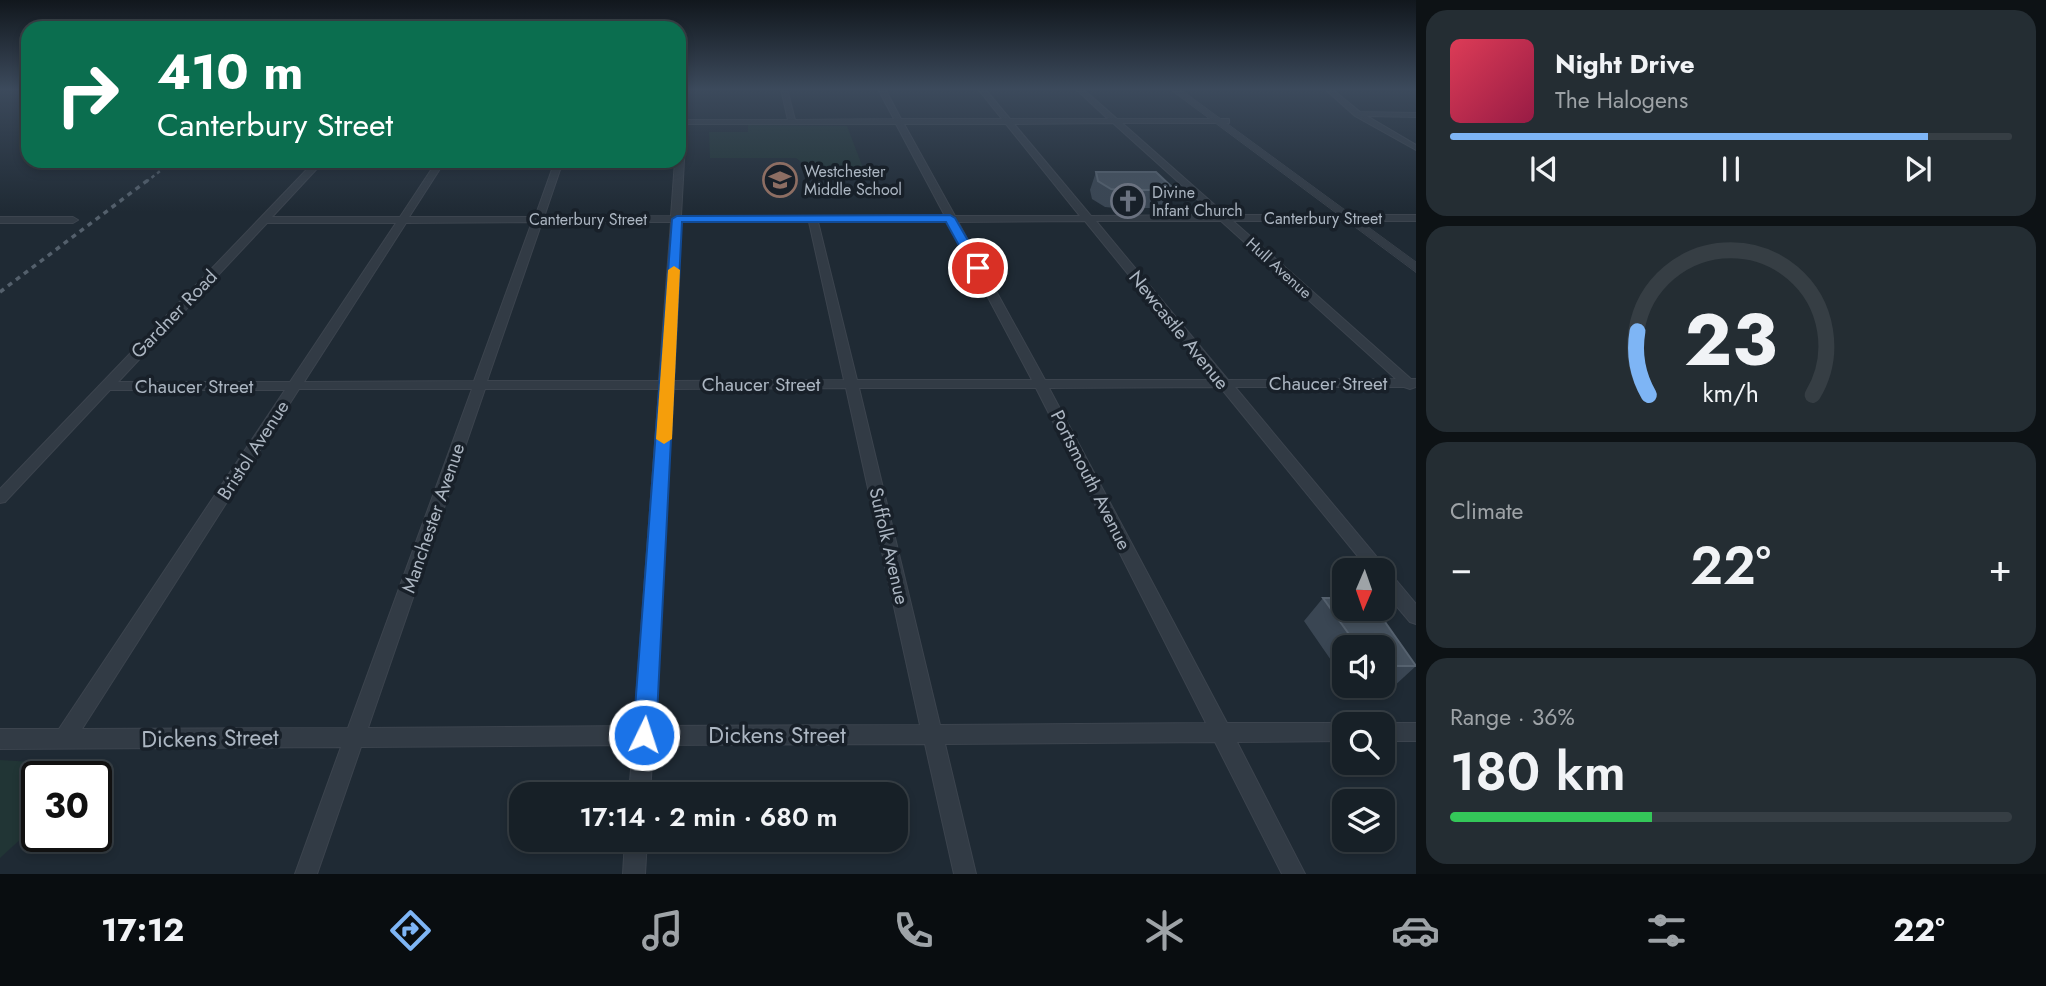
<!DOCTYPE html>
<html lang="en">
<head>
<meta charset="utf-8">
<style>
  :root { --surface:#172027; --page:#242d33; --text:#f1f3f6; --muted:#9ea3a7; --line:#363e44; --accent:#7eb5f5 }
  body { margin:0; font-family:Jost,sans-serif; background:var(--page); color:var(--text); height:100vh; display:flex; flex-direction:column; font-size:26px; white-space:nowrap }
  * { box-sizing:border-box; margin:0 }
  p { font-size:23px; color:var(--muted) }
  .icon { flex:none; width:38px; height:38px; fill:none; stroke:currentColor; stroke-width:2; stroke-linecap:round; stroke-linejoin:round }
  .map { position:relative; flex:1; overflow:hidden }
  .drawer { display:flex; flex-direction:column; gap:10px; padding:10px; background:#0d1215; width:630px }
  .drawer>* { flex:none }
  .banner { position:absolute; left:21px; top:21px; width:665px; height:147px; border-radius:21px; box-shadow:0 4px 10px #0003,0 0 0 2px var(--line); background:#0b6e4f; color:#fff; overflow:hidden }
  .needle { width:46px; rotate:182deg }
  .buttons { position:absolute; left:1332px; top:558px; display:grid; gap:14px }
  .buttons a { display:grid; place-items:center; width:63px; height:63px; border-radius:14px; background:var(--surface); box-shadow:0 4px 10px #0003,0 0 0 2px var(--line); font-size:35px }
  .speed { position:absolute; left:21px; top:761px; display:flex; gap:14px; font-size:35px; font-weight:700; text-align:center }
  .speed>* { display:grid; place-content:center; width:91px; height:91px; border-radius:50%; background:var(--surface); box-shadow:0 4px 10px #0003,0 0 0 2px var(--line); line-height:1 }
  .speed .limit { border:4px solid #111; border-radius:10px; background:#fff; color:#111 }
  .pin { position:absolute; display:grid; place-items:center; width:60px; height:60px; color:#fff; margin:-30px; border:4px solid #fff; border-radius:50%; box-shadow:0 2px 7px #0007 }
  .me { position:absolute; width:77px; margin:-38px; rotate:4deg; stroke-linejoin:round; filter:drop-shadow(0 0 5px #0008) }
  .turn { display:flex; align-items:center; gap:24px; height:147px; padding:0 21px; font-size:32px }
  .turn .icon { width:91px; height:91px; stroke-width:2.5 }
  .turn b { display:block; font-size:49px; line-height:60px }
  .big { font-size:52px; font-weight:600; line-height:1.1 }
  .drawer .tile { flex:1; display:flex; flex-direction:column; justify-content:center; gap:10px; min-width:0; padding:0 24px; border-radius:21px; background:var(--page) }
  .drawer .dial { align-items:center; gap:0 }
  .dial svg { height:182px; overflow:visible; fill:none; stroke:var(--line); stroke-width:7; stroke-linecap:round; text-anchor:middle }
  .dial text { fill:var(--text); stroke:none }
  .song { display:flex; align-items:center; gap:21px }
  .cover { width:84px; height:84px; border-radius:10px; background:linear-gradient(135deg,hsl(350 70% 55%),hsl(340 70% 35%)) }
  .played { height:7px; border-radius:4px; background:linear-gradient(90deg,var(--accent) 85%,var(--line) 85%) }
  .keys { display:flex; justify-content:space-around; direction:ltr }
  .heat { display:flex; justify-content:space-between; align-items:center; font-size:38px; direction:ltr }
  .charge { height:10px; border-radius:5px; background:linear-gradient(90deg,#34c759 36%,var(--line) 0) }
  .trip { position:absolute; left:509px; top:782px; width:399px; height:70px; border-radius:21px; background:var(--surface); box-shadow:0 4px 10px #0003,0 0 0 2px var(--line); font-weight:600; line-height:70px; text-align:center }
  .dock { display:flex; height:112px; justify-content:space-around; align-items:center; background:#090d10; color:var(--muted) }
  .dock .icon { width:49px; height:49px }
  .dock .on { color:var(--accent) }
  .dock b { font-size:32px; color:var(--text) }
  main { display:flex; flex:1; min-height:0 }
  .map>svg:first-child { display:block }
</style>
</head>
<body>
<main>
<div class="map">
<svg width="1416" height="874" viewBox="0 0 1416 874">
  <rect width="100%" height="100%" fill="#1f2a34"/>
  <g fill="#213535">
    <polygon points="748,125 847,126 863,168 809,168 796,158 710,158 709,132 748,132"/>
    <polygon points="0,760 83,765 75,777 37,777 37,824 0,858"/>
  </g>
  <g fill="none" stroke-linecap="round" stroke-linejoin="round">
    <g stroke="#3c444e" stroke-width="2">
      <g id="minor">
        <path d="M681,89h6l-1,31h102l-7,-31h6l8,31 99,-1 -16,-30h7l16,30h101l-24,-30h7l25,30h98l-32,-30h7l34,30h112v4h-107l104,92h190v6h-183l178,158h5v8l-6,2 -6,-2h-169l181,217v20l-6,-2 -28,-33v-19h-13l-149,-183 -171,1 178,335h117l5,1h-5v17l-107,1 68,132h-23l-67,-132 -270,2 31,130h-22l-29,-130 -272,1 -3,49h-21l4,-49 -272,2 -44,127h-22l46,-127 -341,2v-20h59l226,-339h-175l-105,112 -5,1v-14l315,-328h9l-52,56h128l37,-56h8l-36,56h126l20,-56h8l-19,56 127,-1 4,-55h4zM1113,123l102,92 -124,1 -77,-92zM686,124h210l49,92h-264zM904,124h102l74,92h-125zM1085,221l129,159h-169l-87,-158zM1096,221h125l175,158 -168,1zM532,222l-58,159 -170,1 102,-159zM542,222h129l-12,159h-172zM680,222h129l35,158 -172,1zM818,222h130l84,158h-175zM267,223h129l-106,159h-172zM846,388l74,337 -266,1 18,-337zM859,388h177l170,335 -266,2zM299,389h173l-124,339 -266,1zM485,389h174l-25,337 -266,2z"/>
        <polygon points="1325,89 1332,89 1360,112 1416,113 1416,117 1367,116 1416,145 1416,150 1355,116"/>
        <polygon points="0,217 73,217 78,220 73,223 0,223"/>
        <polygon points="1382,723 1416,723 1416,741 1382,741 1382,724 1377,724"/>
        <polygon points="625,840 647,840 645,874 623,874"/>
      </g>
    </g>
    <g stroke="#3c444e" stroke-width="1">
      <polygon id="tertiary" points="1170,89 1180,89 1416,262 1416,272"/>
    </g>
    <use href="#minor" fill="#323b45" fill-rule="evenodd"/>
    <use href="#tertiary" fill="#323b45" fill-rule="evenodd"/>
    <polyline stroke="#54606c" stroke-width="2.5" stroke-dasharray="3.5 3.5" stroke-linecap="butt" points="146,182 173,161"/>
    <polyline stroke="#54606c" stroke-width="3.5" stroke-dasharray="5 5" stroke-linecap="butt" points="0,292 148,180"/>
  </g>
  <g fill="#3a4653">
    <polygon points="1096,172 1175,190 1168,208 1115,208 1105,207 1092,199 1090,190"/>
    <polygon points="1323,598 1416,666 1392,688 1351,689 1349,686 1382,686 1382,648 1344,648 1344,679 1304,621"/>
  </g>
  <g fill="#46525f" stroke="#56626f" stroke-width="2">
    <polygon points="1096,172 1156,172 1175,190 1122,190 1111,189 1098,181"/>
    <polygon points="1323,598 1340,598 1344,603 1344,609 1349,609 1359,622 1385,622 1416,666 1382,666 1382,648 1359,648"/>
  </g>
  <linearGradient id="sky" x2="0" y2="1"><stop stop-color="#11171d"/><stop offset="0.42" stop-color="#3c4a5c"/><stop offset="1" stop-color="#3c4a5c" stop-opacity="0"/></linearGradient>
  <rect width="1416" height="212" fill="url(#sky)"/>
  <polygon fill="#1a73e8" stroke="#114b97" stroke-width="2" points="950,215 955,218 984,268 982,271 973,271 946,222 682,222 656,735 652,743 644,746 636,743 633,735 672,219 677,216"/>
  <polygon fill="#f59e0b" points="674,266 680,270 672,439 664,444 656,439 668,270"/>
  <defs>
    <g id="school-ring" transform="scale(1.75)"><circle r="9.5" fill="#182029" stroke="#8d6e63" stroke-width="1.5"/><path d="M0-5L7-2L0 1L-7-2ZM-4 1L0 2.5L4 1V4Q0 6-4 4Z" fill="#8d6e63"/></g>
    <g id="church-ring" transform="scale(1.75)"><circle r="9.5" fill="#182029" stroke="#6b7280" stroke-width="1.5"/><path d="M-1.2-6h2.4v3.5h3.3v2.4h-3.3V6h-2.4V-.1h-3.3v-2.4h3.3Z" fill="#6b7280"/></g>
  </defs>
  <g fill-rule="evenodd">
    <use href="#school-ring" x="780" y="180"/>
    <use href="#church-ring" x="1128" y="201"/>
  </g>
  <g text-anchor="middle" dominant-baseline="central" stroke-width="7" stroke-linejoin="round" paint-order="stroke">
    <g font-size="16" fill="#acb6c2" stroke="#182029" text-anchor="start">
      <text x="804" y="171">Westchester<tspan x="804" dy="18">Middle School</tspan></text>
      <text x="1152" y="192">Divine<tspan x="1152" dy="18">Infant Church</tspan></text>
    </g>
    <g font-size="16" fill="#acb6c2" stroke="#182029">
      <text x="1323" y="218">Canterbury Street</text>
      <text x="588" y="219">Canterbury Street</text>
      <text transform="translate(1279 268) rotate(42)">Hull Avenue</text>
    </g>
    <g font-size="19" fill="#acb6c2" stroke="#182029">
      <text transform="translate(174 314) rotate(-46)">Gardner Road</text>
      <text transform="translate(1179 330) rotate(51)">Newcastle Avenue</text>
      <text x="1328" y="383">Chaucer Street</text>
      <text x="761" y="384">Chaucer Street</text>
      <text x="194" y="386">Chaucer Street</text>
      <text transform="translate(253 450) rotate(-57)">Bristol Avenue</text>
      <text transform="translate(1091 480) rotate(63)">Portsmouth Avenue</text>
      <text transform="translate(433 518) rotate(-71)">Manchester Avenue</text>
      <text transform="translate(889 546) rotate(77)">Suffolk Avenue</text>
    </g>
    <g font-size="23" fill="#acb6c2" stroke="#182029">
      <text x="777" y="735">Dickens Street</text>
      <text transform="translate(210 738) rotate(-1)">Dickens Street</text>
    </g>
  </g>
</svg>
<div class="buttons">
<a><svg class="needle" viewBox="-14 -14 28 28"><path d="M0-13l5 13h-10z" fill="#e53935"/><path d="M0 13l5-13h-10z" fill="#9ea3a7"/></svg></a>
<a><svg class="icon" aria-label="sound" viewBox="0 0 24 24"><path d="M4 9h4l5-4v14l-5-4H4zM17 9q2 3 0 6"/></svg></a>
<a><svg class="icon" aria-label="search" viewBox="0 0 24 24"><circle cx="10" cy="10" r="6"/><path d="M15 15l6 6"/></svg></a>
<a><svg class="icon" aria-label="layers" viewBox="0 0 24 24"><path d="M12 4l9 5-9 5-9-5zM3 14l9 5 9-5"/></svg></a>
</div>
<div class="speed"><div class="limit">30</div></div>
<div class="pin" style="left:978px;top:268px;background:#d93025"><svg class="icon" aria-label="arrive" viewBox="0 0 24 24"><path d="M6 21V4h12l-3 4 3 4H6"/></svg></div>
<svg class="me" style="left:644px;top:735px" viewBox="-20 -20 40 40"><circle r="17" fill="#1a73e8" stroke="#fff" stroke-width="3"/><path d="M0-11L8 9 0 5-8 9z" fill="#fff"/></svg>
<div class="trip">17:14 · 2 min · 680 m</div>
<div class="banner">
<div class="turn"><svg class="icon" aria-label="right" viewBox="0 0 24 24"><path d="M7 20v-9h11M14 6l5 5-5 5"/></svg><div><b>410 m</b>Canterbury Street</div></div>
</div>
</div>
<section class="drawer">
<div class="tile">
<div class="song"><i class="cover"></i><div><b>Night Drive</b><p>The Halogens</p></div></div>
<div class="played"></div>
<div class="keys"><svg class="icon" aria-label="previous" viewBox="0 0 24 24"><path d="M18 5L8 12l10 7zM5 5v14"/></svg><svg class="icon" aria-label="pause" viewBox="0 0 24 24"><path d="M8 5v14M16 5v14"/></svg><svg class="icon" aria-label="next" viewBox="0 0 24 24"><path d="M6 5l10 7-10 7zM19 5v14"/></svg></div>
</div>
<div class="tile dial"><svg viewBox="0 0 100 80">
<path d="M14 69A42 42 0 1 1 86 69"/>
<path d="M14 69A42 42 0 0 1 9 41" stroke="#7eb5f5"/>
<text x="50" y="56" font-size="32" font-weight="700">23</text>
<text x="50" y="72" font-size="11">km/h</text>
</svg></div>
<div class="tile"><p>Climate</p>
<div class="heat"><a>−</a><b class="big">22°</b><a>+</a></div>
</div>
<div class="tile"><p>Range · 36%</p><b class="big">180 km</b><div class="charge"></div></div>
</section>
</main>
<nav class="dock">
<b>17:12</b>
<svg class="icon on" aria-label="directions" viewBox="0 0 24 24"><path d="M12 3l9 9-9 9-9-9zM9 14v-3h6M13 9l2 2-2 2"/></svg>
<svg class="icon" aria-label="music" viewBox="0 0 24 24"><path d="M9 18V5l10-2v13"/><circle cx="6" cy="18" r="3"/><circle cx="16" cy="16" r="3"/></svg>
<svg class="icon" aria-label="phone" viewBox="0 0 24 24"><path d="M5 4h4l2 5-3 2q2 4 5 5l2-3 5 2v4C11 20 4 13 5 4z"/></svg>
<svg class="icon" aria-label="climate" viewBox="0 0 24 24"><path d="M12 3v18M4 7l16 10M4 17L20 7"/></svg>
<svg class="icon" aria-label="car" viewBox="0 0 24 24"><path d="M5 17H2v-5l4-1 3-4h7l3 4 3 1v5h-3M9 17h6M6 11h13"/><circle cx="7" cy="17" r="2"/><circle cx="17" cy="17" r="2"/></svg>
<svg class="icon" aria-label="filters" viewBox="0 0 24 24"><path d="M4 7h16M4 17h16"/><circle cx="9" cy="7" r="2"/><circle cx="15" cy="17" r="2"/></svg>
<b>22°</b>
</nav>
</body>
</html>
